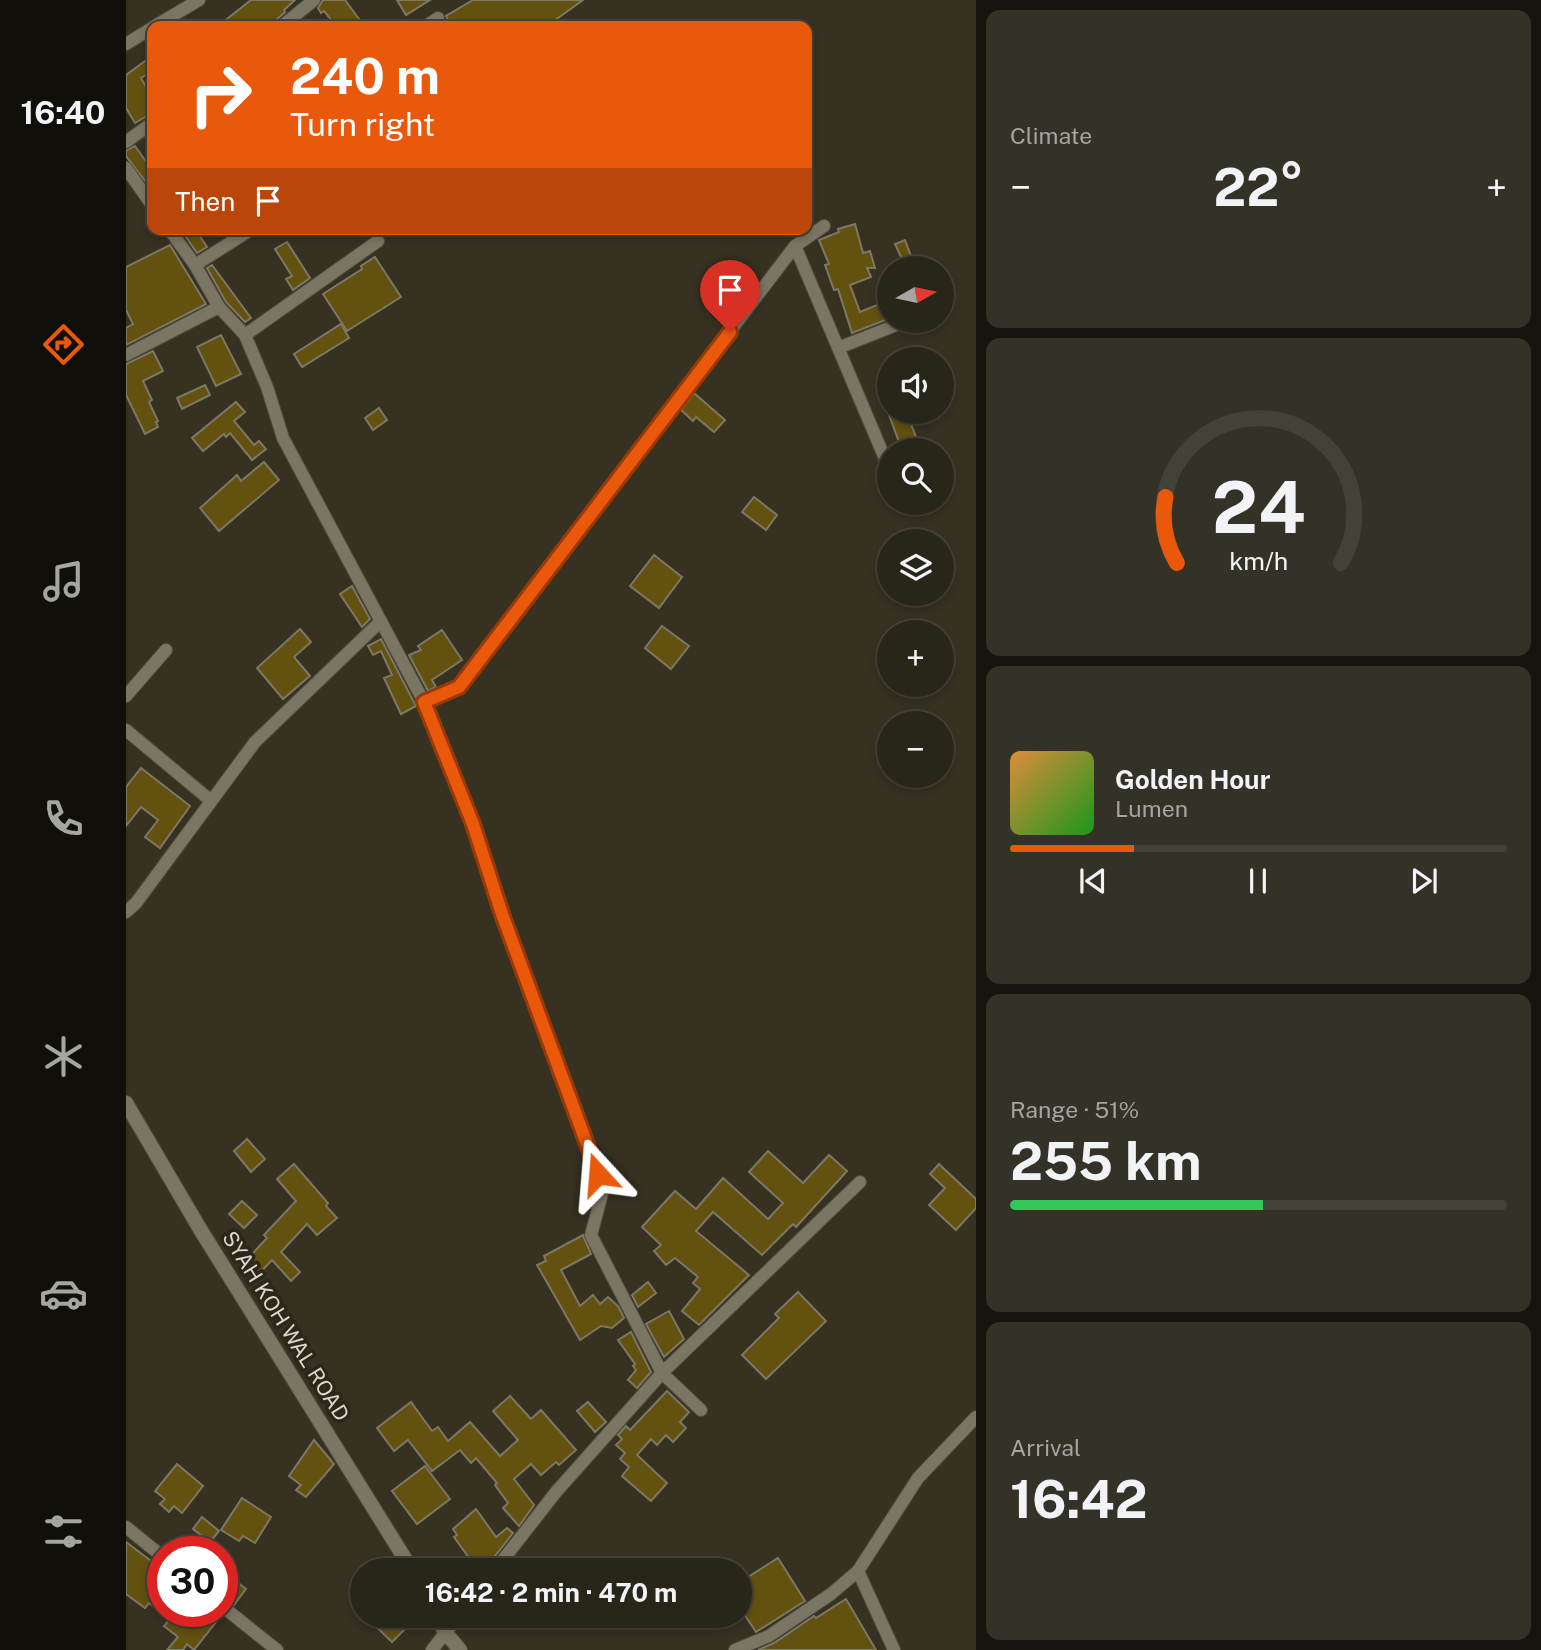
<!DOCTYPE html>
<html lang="en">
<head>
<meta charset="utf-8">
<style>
  :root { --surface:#282519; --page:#343126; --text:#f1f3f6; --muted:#a5a5a2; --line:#444238; --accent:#ea580c }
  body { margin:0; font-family:"Public Sans",sans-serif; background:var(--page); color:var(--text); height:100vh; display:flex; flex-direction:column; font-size:26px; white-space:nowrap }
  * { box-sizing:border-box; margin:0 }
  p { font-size:23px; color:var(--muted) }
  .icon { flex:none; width:38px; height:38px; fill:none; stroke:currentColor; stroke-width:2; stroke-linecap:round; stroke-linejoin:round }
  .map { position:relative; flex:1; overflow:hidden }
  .details { display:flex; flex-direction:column; gap:10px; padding:10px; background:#16140e; width:565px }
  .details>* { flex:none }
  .hud { position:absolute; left:21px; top:21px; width:665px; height:214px; border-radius:14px; box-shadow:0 4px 10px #0003,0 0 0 2px var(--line); background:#ea580c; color:#fff; overflow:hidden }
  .needle { width:46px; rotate:81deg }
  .controls { position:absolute; left:751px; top:256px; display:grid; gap:14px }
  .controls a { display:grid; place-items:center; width:77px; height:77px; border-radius:50%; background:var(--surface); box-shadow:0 4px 10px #0003,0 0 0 2px var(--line); font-size:35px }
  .speed { position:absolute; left:21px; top:1536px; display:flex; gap:14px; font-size:35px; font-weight:700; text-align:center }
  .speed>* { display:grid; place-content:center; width:91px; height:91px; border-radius:50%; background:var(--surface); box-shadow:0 4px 10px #0003,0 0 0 2px var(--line); line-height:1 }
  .speed .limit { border:10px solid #d22; background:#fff; color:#111 }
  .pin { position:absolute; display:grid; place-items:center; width:60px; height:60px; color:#fff; margin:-72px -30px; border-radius:50% 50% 50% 0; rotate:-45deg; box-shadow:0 0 7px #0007 }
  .pin .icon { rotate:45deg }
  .me { position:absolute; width:77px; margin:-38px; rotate:341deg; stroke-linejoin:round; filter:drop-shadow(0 0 5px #0008) }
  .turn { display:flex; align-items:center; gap:24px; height:147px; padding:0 28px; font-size:32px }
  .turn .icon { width:91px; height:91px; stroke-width:2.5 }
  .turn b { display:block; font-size:49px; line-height:60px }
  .then { display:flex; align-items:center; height:66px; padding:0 28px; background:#0003; gap:14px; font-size:26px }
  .big { font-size:52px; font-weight:700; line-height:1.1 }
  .details .card { flex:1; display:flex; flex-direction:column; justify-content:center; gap:10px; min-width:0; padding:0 24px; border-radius:14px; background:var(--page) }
  .details .dial { align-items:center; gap:0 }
  .dial svg { height:182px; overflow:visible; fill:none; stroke:var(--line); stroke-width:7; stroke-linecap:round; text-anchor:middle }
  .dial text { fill:var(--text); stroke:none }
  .song { display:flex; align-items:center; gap:21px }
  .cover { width:84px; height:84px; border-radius:10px; background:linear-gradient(135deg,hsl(30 70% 55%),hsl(120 70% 35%)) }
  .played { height:7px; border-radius:4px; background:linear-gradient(90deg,var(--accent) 25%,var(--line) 25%) }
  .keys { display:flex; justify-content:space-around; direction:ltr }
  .heat { display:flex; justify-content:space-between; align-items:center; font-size:38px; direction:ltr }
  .charge { height:10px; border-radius:5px; background:linear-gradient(90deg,#34c759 51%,var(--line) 0) }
  .trip { position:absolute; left:224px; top:1558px; width:402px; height:70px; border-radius:35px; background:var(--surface); box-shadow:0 4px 10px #0003,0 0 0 2px var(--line); font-weight:700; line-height:70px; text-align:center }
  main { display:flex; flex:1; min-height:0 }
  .tabs { display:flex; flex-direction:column; width:126px; justify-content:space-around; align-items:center; background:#100f0a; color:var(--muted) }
  .tabs .icon { width:49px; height:49px }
  .tabs .current { color:var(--accent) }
  .tabs b { font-size:32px; color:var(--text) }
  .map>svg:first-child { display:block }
</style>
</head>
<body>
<main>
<nav class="tabs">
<b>16:40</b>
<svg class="icon current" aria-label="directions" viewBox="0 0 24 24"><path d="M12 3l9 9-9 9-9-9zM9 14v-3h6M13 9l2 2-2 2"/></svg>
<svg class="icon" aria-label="music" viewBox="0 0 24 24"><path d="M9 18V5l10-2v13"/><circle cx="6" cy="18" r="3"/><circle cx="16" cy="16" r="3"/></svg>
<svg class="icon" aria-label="phone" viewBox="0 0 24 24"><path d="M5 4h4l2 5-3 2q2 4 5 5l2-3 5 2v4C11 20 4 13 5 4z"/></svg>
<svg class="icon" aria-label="climate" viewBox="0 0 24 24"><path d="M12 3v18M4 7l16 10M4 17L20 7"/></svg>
<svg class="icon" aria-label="car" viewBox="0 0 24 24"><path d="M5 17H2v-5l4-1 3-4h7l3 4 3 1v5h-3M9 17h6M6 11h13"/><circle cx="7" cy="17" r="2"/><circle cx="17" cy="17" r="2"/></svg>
<svg class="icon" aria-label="filters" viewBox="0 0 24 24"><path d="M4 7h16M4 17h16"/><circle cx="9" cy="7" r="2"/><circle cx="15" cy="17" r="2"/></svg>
</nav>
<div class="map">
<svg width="850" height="1650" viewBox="0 0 850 1650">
  <rect width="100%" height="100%" fill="#363121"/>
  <g fill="#635110" stroke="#7d7765" stroke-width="2">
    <polygon points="125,0 169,0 158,10 159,12 150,20 147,26 92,26"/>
    <polygon points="197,0 219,0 238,26 210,26 198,11 195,13 192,8"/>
    <polygon points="271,0 304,0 280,15"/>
    <polygon points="347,0 457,0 421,26 325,26 320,16"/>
    <polygon points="26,56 26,71 15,78 26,97 26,113 9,123 0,108 0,75"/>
    <polygon points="9,146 26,170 26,190 0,156 0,151"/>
    <polygon points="729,224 737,253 744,251 749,268 741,268 745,277 724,285 734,312 756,303 762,319 726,333 712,289 708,290 699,265 703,264 693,240 713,232 712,229"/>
    <polygon points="71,232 81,247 71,253 60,237"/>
    <polygon points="779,240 788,264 780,268 769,244"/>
    <polygon points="161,242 184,278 167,290 160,279 166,276 149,249"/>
    <polygon points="44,245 80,304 0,345 0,328 7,324 0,310 0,267"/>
    <polygon points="249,257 275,297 221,331 197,294 236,269 235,266"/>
    <polygon points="86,265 125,318 119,322 100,302 81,268"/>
    <polygon points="215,324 223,338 176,367 168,354"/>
    <polygon points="95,335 115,374 90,386 71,347"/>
    <polygon points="27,351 37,371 17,381 26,400 23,402 32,421 30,422 32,427 19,434 0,395 0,364"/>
    <polygon points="79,385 84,395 56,409 51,398"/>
    <polygon points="568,393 599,420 588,432 570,417 567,421 555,410"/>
    <polygon points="110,402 119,412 108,421 128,445 133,441 140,449 126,460 104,433 100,437 98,434 77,451 66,438"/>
    <polygon points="253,408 261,420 247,430 239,418"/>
    <polygon points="774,411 780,411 795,450 776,450 763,415"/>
    <polygon points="138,462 153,480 93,531 74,508 111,475 115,481"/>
    <polygon points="628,497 651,515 640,530 616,512"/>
    <polygon points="528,555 556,577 533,608 504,586"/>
    <polygon points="226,586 244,619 236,627 214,594"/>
    <polygon points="536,626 563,646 545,669 519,648"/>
    <polygon points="174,629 185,642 168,657 184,676 157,699 131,668"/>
    <polygon points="316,630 336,660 306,680 310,687 302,691 283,655 295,650 292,646"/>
    <polygon points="255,639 290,706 275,714 258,678 266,675 255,651 247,655 242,646"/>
    <polygon points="15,768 64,806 34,848 19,837 32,820 15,807 0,826 0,787"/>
    <polygon points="121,1139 139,1159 125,1172 108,1151"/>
    <polygon points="642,1151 677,1183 703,1155 721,1171 670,1227 667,1224 636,1255 587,1212 570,1231 623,1275 573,1325 556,1311 574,1289 567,1283 572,1277 549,1258 540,1265 528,1251 535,1245 516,1227 549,1191 570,1209 597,1178 642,1219 657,1203 623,1172"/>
    <polygon points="168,1164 202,1203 200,1206 211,1218 191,1235 181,1224 155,1252 174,1272 165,1281 146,1260 130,1277 117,1264 141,1238 138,1235 170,1201 151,1179"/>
    <polygon points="813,1164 850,1199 850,1208 830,1230 803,1205 819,1188 804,1174"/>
    <polygon points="116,1201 131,1215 118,1228 103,1214"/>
    <polygon points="457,1235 465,1254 435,1270 454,1306 467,1295 474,1304 482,1297 492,1306 498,1318 486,1328 475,1326 454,1340 411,1265 420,1261 418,1256"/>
    <polygon points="522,1282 530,1293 512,1307 506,1295"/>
    <polygon points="672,1292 700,1321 640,1379 616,1355 653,1318 649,1314"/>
    <polygon points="543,1311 558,1339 538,1357 520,1324"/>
    <polygon points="505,1332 525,1372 511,1388 502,1380 510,1370 507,1366 509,1364 492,1340"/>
    <polygon points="541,1391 563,1412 554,1422 560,1428 547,1442 540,1435 531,1445 525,1439 511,1455 541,1483 525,1501 496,1476 503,1467 494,1459 499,1453 490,1445 496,1439 492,1435 500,1426 504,1430"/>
    <polygon points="384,1396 405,1419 415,1410 450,1450 433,1465 430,1462 415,1475 405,1464 388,1479 408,1505 393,1526 377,1508 382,1503 369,1485 371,1483 350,1458 345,1463 334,1450 306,1471 282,1440 268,1451 251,1428 285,1402 306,1431 312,1427 322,1441 344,1422 374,1456 392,1440 367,1411"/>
    <polygon points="462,1402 480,1422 469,1432 451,1411"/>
    <polygon points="188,1440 208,1464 180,1497 170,1490 175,1485 163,1476"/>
    <polygon points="51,1464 77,1486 56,1513 48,1506 43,1512 34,1504 39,1499 29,1491"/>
    <polygon points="299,1466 324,1499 291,1524 266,1491"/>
    <polygon points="116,1498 145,1517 129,1543 117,1536 113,1541 95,1530"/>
    <polygon points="350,1509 370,1537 381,1528 387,1533 369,1556 351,1569 328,1537 331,1535 327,1529"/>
    <polygon points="76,1517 93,1531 84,1542 67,1529"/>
    <polygon points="0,1542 37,1570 37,1612 77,1612 90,1622 68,1650 61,1644 57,1650 41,1650 52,1637 38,1626 44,1619 23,1603 19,1608 0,1594"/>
    <polygon points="652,1558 679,1601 630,1632 614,1608 614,1582"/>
    <polygon points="111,1582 120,1589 108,1605 99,1598"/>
    <polygon points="720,1599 750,1650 632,1650 648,1643 688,1616 690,1618"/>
    <polygon points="238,1615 265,1615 279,1629 266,1642"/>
  </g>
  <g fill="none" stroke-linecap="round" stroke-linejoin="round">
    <g stroke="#524f41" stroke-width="14">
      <g id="minor">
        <polyline points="29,26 73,0"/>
        <polyline points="156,26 188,0"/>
        <polyline points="300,26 312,18"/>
        <polyline points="0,44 26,28"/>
        <polyline points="0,142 26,123"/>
        <polyline points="0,168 26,205"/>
        <polyline points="43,229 69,265 93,307 119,335 141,387 157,438 298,702 333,687 669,246 698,226"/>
        <polyline points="669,246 763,468"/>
        <polyline points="69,265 126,229"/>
        <polyline points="119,335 252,241"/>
        <polyline points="712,348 783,320"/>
        <polyline points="0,355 93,307"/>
        <polyline points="0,696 40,650"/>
        <polyline points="298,702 347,824 376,914 477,1190 465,1235 536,1373 575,1410"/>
        <polyline points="0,730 84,800"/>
        <polyline points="0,912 10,903 129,742 255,621"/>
        <polyline points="0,1527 37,1557"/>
        <polyline points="369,1570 430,1492 536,1373 734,1182"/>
        <polyline points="732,1571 768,1650"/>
        <polyline points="96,1606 151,1650"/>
        <polyline points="306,1650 333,1615"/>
        <polyline points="609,1650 643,1636 705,1594 732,1571 792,1478 850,1417"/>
      </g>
    </g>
    <g stroke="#524f41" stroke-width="16">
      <g id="tertiary">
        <polyline points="0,1103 74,1229 286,1570"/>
        <polyline points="310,1615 319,1632 334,1650"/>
      </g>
    </g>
    <use href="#minor" stroke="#7b7664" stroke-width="12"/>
    <use href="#tertiary" stroke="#7b7664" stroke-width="14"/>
  </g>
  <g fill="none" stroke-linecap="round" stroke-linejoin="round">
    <g stroke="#983908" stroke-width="18">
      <polyline id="route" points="472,1174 376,914 347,824 298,702 333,687 604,332"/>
    </g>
    <use href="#route" stroke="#ea580c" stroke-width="12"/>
  </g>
  <g text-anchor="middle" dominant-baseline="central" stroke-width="7" stroke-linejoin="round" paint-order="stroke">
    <g font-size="21" fill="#dbd9cf" stroke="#2c2718">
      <text transform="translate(160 1326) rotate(58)">SYAH KOH WAL ROAD</text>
    </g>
  </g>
</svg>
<div class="controls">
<a><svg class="needle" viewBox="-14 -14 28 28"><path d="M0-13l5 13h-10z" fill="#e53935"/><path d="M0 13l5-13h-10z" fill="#a5a5a2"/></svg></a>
<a><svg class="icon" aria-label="sound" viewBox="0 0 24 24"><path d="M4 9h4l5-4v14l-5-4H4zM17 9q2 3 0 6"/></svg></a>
<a><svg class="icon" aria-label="search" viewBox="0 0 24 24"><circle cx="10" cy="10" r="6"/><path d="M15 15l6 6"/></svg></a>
<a><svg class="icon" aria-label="layers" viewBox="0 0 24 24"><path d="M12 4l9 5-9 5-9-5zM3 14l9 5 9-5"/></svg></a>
<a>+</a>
<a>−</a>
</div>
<div class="speed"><div class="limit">30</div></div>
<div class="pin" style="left:604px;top:332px;background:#d93025"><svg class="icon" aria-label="arrive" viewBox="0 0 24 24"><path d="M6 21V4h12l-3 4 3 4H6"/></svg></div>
<svg class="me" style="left:472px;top:1174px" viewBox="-20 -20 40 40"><path d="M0-17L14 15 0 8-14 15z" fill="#ea580c" stroke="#fff" stroke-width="4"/></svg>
<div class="trip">16:42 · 2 min · 470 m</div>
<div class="hud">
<div class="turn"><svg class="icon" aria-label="right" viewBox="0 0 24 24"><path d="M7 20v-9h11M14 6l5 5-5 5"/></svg><div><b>240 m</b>Turn right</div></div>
<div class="then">Then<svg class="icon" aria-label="arrive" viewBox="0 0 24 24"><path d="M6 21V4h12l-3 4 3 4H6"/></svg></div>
</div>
</div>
<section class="details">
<div class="card"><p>Climate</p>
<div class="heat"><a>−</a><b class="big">22°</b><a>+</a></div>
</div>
<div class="card dial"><svg viewBox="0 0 100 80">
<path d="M14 69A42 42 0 1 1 86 69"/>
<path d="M14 69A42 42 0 0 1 9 40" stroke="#ea580c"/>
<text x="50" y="56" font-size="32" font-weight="700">24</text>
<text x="50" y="72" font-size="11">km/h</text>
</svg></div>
<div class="card">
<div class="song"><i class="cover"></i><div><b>Golden Hour</b><p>Lumen</p></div></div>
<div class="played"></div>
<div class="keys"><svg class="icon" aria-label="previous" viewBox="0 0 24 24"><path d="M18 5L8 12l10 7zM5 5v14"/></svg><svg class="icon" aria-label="pause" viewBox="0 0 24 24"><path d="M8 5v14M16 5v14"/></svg><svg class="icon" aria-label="next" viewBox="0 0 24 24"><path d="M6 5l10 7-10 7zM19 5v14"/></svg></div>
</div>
<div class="card"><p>Range · 51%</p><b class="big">255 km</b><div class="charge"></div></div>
<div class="card"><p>Arrival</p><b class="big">16:42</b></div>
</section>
</main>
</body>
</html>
